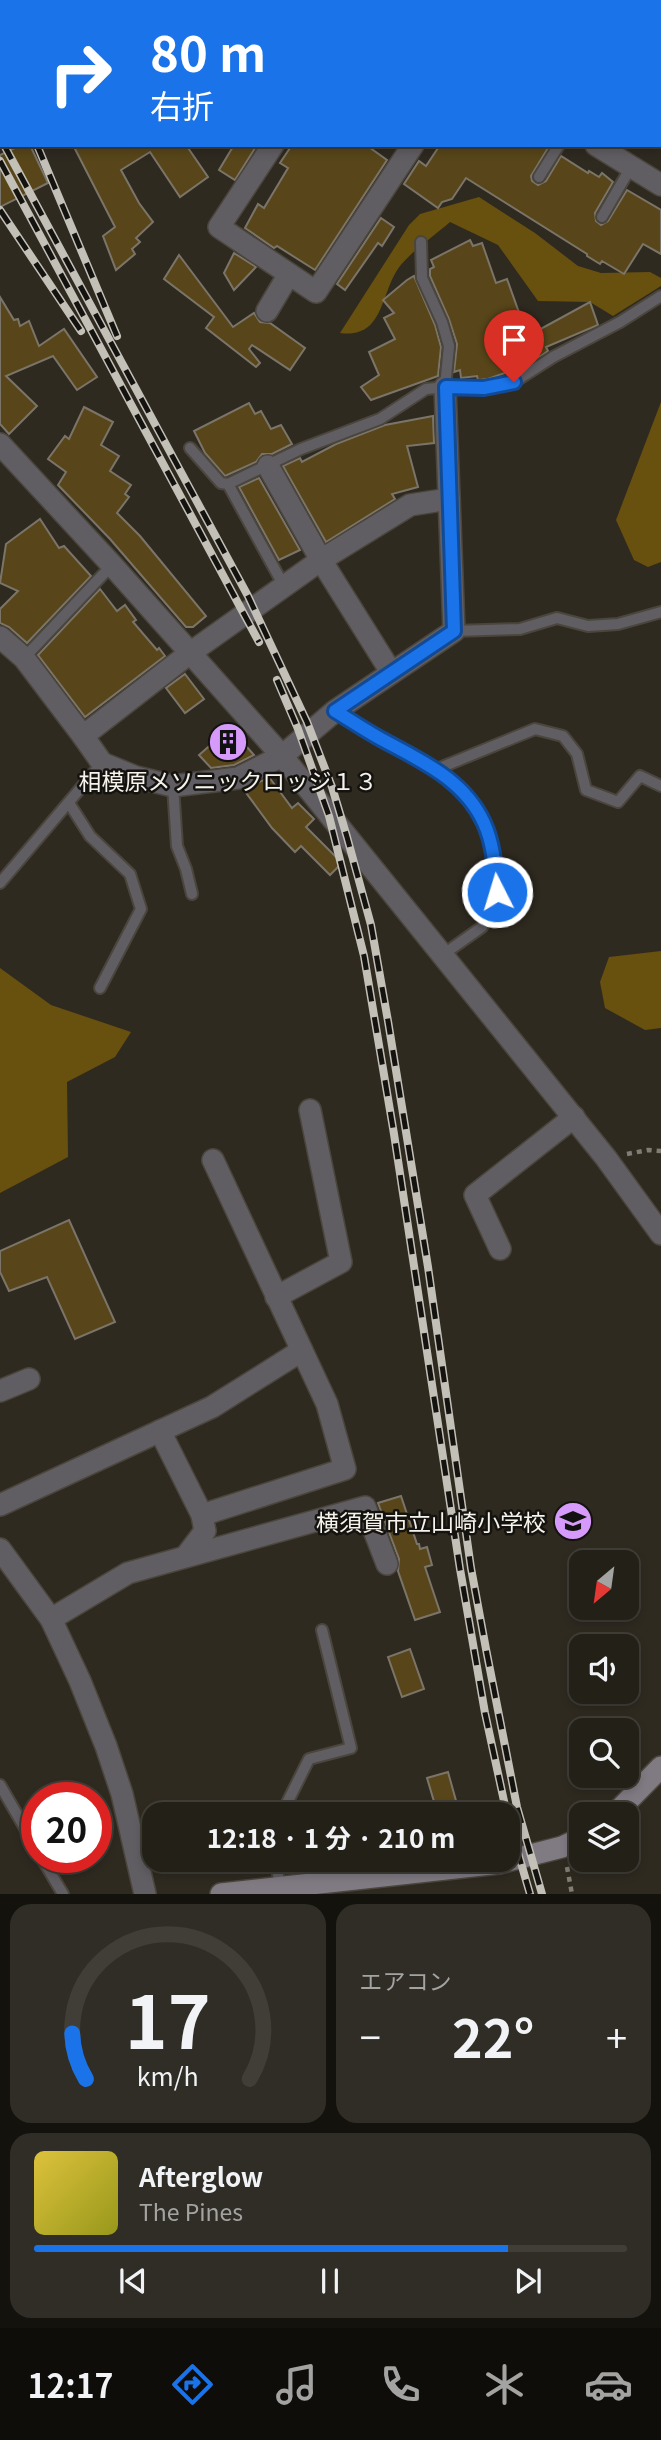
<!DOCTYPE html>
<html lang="ja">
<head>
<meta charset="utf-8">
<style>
  :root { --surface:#232018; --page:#2f2d25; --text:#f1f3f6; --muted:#a3a3a2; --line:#403e37; --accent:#1a73e8 }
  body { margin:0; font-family:Georgia,"Noto Sans JP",serif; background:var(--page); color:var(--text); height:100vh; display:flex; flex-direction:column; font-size:26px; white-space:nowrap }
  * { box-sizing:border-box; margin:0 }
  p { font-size:23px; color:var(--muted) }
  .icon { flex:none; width:38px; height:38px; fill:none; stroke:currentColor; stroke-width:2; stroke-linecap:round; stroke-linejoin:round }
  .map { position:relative; height:1894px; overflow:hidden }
  .sheet { display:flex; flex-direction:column; gap:10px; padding:10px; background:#13120d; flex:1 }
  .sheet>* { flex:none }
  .hud { position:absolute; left:0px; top:0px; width:662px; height:147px; box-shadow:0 4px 10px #0003,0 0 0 2px var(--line); background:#1a73e8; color:#fff; overflow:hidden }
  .needle { width:46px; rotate:209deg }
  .tools { position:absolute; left:569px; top:1550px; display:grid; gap:14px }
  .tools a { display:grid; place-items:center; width:70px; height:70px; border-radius:14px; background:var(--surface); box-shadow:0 4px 10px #0003,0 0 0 2px var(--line); font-size:35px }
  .speed { position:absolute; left:21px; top:1782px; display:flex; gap:14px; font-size:35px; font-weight:700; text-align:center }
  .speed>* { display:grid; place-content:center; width:91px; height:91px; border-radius:50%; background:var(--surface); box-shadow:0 4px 10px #0003,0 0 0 2px var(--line); line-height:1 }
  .speed .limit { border:10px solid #d22; background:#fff; color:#111 }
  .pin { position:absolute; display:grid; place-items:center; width:60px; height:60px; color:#fff; margin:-72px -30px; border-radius:50% 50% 50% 0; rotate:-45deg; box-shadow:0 0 7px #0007 }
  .pin .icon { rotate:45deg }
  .me { position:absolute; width:77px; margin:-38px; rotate:355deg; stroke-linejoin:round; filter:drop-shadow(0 0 5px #0008) }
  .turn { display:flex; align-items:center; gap:24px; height:147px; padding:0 35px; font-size:32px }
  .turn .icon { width:91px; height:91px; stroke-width:2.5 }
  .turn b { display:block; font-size:49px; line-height:60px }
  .big { font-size:52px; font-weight:700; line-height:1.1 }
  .sheet .card { flex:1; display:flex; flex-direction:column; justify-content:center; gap:10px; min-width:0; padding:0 24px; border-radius:21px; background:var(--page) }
  .sheet .dial { align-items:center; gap:0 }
  .dial svg { height:182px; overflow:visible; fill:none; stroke:var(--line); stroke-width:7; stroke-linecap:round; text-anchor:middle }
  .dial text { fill:var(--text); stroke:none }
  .song { display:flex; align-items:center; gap:21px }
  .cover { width:84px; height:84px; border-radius:10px; background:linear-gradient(135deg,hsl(50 70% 55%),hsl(60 70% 35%)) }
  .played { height:7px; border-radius:4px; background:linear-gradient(90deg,var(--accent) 80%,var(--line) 80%) }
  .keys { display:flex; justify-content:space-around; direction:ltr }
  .heat { display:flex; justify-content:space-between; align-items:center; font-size:38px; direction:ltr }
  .sheet .tiles { flex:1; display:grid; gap:10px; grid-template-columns:1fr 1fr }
  .card:last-child { grid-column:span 2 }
  .trip { position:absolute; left:142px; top:1802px; width:378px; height:70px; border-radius:21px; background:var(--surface); box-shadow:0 4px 10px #0003,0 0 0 2px var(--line); font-weight:700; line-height:70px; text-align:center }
  .tabs { display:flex; height:112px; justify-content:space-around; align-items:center; background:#0e0d0a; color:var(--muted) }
  .tabs .icon { width:49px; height:49px }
  .tabs .selected { color:var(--accent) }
  .tabs b { font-size:32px; color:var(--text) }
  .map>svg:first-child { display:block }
</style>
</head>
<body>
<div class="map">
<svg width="661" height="1894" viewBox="0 0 661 1894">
  <rect width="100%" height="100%" fill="#2f2a20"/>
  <g fill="#68500e">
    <path d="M479,197l56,36 43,33 23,7 49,-1 11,6v8l-48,30 -23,-14 -52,-1 -40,-56 -48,-23c-16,14 -37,28 -50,44 -20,26 -15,73 -60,67l69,-108 11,-11z"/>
    <polygon points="661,402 661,562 648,567 634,560 616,520"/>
    <polygon points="661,951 661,1028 645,1030 605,1008 600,982 609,957"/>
    <polygon points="0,968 51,1005 131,1032 115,1057 67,1082 68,1157 0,1193"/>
  </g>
  <g fill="#58461a" stroke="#7b7569" stroke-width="2">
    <polygon points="21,145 30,145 48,183 0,207 0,155"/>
    <polygon points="73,145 186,145 208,177 180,197 150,152 121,170 139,203 153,222 136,238 140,242 132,249 135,254 116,270 103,236 115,227"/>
    <polygon points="234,145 257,145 235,180 219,170"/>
    <polygon points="292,145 366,145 387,160 315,270 277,246 274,248 245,228 258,204 264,208 288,168 280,163"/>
    <polygon points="440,145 544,145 548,148 531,176 532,181 538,185 546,181 561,156 588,173 589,171 599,177 602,173 613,182 595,213 596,221 601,225 608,221 627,190 661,210 661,254 643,244 624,274 602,261 600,264 587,256 587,254 466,178 452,199 442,202 438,208 404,184 419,161 426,166"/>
    <polygon points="381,218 394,227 382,246 378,243 345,290 337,284"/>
    <polygon points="470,240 473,246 482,243 496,283 507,279 526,332 536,328 537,331 590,302 598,325 546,347 548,351 527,365 488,379 478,380 477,376 461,378 460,370 454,372 457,344 449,319 430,276 430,269 434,267 431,260"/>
    <polygon points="234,253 256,267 234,290 224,273"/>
    <polygon points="179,255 233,327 254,313 260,322 270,323 305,348 290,370 252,345 249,349 260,363 256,367 206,328 214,317 164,279"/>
    <polygon points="414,276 435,325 441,347 438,376 371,400 361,387 379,375 369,352 395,339 384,318 394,313 383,300 407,280"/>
    <polygon points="0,297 14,320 18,319 20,326 29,321 39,346 64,329 97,377 77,390 53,356 6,376 37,406 9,434 0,424"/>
    <polygon points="249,403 255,414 261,411 271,429 281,425 292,444 272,454 262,454 256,462 225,476 205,453 194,431"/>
    <polygon points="84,407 113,422 101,445 119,456 110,471 131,485 125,494 129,497 117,513 140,536 206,616 193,627 186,627 110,539 58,485 66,472 48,459 65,436 69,439"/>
    <polygon points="433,416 434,443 407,446 418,487 392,494 395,499 326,542 283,466 300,458 302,462 336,444 385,425"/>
    <polygon points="259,478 300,550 279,560 239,487"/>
    <polygon points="40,519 59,548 64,546 91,576 27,643 9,627 0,623 0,609 18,591 0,583 6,544"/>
    <polygon points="100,589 117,611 125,605 136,620 133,622 157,650 159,648 165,656 85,717 38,655"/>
    <polygon points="185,674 204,699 185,713 166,688"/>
    <polygon points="230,728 254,755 234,765 211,768 199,755"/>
    <polygon points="269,777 292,808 298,803 314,819 306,827 342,863 330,875 301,846 295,852 272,828 244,790"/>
    <polygon points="69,1220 115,1322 75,1339 47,1277 9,1291 0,1272 0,1251"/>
    <polygon points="401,1496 417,1544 419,1544 420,1549 427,1547 432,1565 425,1567 440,1612 415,1620 398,1571 399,1559 378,1503"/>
    <polygon points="410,1649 424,1689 402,1697 388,1657"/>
    <polygon points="448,1772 460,1815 438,1815 427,1778"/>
  </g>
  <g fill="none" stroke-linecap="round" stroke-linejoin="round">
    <g stroke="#4b463d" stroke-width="14">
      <g id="lane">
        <polyline points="539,177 559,145"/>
        <polyline points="602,217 631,167"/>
        <polyline points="421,242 422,278 442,322 449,346 445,387"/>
        <polyline points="190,448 221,483 228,484 284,586"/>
        <polyline points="228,484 301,449 380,419 426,389 445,387 484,388 514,382 553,357 620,322 661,296"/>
        <polyline points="454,631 520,629 557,618 588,626 618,624 661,612"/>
        <polyline points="24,658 112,565"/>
        <polyline points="335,711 380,739 437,769 463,791 484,823 494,855 497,892 482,927 441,956"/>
        <polyline points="437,769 535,729 563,736 577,754 586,790 618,802 640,776 661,786"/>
        <polyline points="173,786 177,846 186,869 192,894"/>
        <polyline points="69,803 90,836 130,874 141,909 100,988"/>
        <polyline points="0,883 102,763"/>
        <polyline points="0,1785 37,1849"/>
        <polyline points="281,1815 309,1759 351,1748 322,1630"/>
        <polyline points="41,1857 63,1894"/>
        <polyline points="277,1860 279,1887"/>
      </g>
    </g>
    <g stroke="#4b463d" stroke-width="24">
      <g id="street">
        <polyline points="581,0 584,2"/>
        <polyline points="505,2 506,0"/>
        <polyline points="660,48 661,48"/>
        <polyline points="273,145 219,227 316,292 413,145"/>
        <polyline points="596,145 661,185"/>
        <polyline points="267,311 289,274"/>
        <polyline points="0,444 112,565 282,756 606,1158 661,1234"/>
        <polyline points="268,466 321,560 391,672"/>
        <polyline points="0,637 24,658 83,736 190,653 321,560 410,505 449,499"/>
        <polyline points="83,736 102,763 136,777 173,786 238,778 282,756 335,711 454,631 445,387"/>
        <polyline points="500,1249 475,1195 574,1117"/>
        <polyline points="276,1297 341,1262 310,1110"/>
        <polyline points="0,1391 29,1379"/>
        <polyline points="160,1431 202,1515 205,1531 186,1556"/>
        <polyline points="0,1505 212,1407 301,1351"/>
        <polyline points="202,1515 345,1469 327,1404 213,1160"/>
        <polyline points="0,1549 51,1619 80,1681 106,1746 122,1794 145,1894"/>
        <polyline points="51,1619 128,1573 365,1507 387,1564"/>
      </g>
    </g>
    <g stroke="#4b463d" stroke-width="24">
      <g id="secondary">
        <polyline points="614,1815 661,1767"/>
        <polyline points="221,1894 500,1863 562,1847 581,1838"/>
      </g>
    </g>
    <g stroke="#817d74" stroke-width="4.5" stroke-dasharray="5 5" stroke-linecap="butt">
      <polyline points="627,1154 648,1150 661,1151"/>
      <polyline points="567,1867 572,1894"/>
    </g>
    <use href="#lane" stroke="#615e63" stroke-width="10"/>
    <use href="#street" stroke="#615e63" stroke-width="21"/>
    <use href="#secondary" stroke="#807b83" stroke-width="21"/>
    <g stroke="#c3c0b8" stroke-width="8">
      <g id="rail">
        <polyline points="0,74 2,77"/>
        <polyline points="4,145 248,596 307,722 332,787 347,837 371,925 388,1021 428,1267 471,1568 486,1649 517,1807 542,1894"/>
        <polyline points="37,145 117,336"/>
        <polyline points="0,161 259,642"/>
        <polyline points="0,210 81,331"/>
        <polyline points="277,680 298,729 329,816 364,956 394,1134 460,1569 485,1713 507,1815"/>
        <polyline points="508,1818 530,1894"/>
      </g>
    </g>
    <use href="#rail" stroke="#15130f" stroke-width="5" stroke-dasharray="16" stroke-linecap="butt"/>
  </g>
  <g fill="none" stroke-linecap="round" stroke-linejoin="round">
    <g stroke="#114b97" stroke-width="18">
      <path id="route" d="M497,892c-2,-23 -3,-47 -13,-69 -20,-44 -63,-62 -103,-84 -15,-8 -31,-19 -46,-28l119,-80 -8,-244 38,1 30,-6"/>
    </g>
    <use href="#route" stroke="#1a73e8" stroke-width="12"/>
  </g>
  <defs>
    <g id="building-disc" transform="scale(2.0125)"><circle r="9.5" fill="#d69bfa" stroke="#15130f"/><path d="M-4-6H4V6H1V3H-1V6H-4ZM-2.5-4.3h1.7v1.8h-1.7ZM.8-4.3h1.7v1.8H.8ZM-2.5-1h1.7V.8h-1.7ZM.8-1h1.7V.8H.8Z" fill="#111"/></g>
    <g id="school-disc" transform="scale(2.0125)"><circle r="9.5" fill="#d69bfa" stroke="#15130f"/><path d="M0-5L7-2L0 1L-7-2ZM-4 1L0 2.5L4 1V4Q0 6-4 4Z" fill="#111"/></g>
  </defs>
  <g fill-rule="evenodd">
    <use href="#building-disc" x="228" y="742"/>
    <use href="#school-disc" x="573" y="1521"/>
  </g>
  <g text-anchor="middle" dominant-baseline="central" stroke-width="5" stroke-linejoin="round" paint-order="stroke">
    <g font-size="23" fill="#f6f3ec" stroke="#15130f">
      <text x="228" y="780">相模原メソニックロッジ１３</text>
      <text x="546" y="1521" text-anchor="end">横須賀市立山崎小学校</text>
    </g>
  </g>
</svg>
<div class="tools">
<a><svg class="needle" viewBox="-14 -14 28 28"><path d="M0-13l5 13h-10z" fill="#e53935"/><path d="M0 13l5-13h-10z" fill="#a3a3a2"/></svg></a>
<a><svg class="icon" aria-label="sound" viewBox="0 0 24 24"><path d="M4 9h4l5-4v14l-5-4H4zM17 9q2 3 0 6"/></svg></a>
<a><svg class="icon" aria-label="search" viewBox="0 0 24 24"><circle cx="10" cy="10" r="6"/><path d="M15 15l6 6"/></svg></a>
<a><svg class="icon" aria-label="layers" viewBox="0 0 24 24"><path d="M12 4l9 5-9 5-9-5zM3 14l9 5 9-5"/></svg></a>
</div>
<div class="speed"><div class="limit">20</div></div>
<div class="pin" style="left:514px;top:382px;background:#d93025"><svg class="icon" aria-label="arrive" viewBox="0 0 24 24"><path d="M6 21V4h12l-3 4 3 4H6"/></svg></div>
<svg class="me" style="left:497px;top:892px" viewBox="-20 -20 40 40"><circle r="17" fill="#1a73e8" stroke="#fff" stroke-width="3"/><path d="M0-11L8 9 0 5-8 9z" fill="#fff"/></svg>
<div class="trip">12:18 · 1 分 · 210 m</div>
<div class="hud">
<div class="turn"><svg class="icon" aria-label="right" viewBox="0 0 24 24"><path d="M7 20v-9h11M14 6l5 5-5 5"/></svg><div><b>80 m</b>右折</div></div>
</div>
</div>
<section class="sheet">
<div class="tiles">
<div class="card dial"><svg viewBox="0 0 100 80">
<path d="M14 69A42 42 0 1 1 86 69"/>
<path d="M14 69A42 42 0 0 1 8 49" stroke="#1a73e8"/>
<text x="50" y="56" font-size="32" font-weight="700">17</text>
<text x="50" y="72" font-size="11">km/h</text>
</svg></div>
<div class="card"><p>エアコン</p>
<div class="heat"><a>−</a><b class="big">22°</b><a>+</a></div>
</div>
<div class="card">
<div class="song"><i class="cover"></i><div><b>Afterglow</b><p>The Pines</p></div></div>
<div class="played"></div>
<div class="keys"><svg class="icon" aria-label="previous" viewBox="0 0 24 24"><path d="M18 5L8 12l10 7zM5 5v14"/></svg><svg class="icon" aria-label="pause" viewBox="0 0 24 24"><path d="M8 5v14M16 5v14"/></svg><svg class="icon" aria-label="next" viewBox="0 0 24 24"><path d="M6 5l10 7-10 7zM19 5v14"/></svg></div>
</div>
</div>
</section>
<nav class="tabs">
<b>12:17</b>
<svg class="icon selected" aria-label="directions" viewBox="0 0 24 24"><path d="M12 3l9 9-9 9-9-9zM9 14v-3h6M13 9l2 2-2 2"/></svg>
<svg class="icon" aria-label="music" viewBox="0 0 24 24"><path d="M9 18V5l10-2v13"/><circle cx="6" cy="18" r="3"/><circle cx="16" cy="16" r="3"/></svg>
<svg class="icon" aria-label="phone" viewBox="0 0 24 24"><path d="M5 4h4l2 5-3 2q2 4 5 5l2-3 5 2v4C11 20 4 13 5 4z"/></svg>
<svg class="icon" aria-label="climate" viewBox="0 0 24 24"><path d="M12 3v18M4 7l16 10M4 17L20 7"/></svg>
<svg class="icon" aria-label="car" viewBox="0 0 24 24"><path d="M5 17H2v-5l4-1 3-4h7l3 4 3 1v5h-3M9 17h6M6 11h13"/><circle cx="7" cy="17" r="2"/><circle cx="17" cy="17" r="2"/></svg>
</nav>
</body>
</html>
